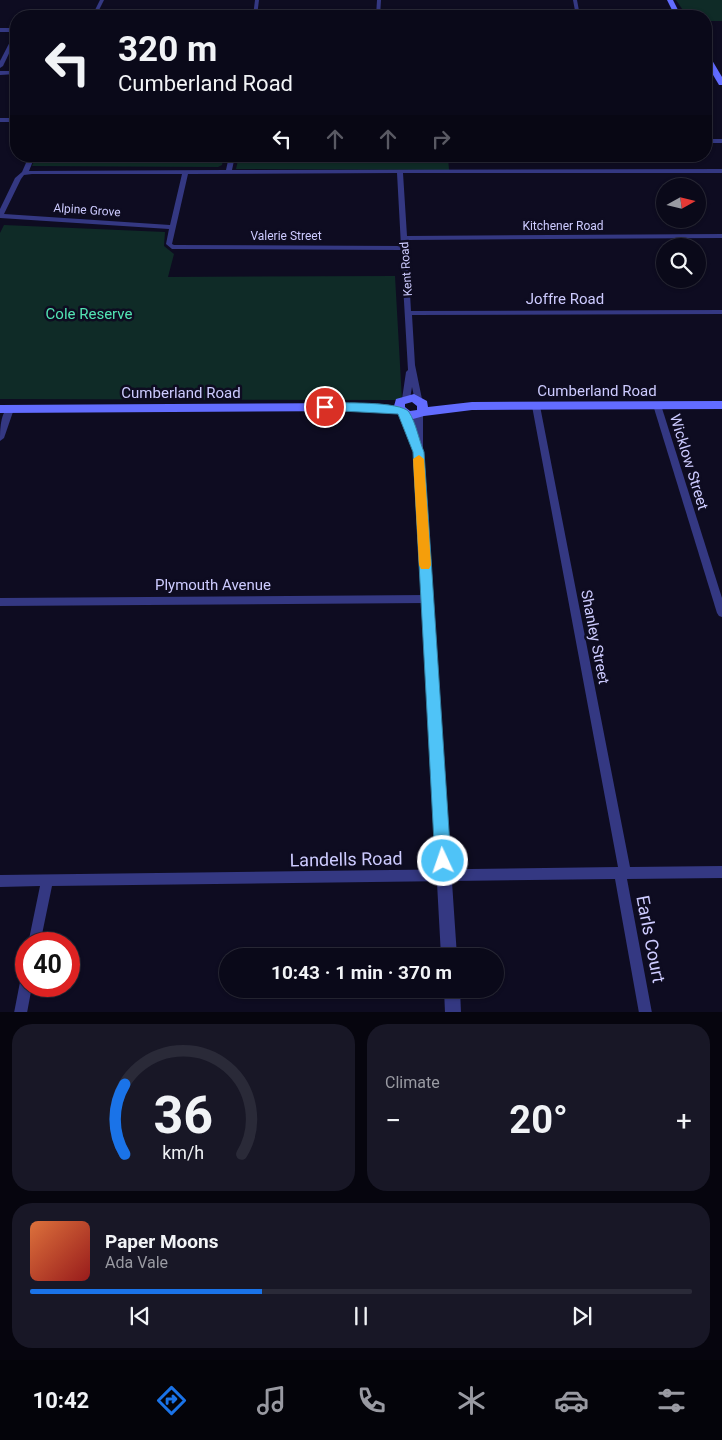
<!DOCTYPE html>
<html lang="en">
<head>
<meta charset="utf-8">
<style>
  :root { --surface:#0a0919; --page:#181726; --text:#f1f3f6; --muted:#999aa2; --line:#2a2a38; --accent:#1a73e8 }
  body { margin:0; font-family:Roboto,sans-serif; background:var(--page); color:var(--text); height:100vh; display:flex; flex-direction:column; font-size:19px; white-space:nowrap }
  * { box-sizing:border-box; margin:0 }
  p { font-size:16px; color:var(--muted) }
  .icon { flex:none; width:28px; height:28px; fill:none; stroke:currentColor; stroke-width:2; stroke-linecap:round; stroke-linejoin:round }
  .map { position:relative; height:1012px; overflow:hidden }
  .details { display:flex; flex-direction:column; gap:12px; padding:12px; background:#06050e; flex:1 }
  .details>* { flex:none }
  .banner { position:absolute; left:10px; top:10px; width:702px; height:152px; border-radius:20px; box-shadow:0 1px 4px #0004,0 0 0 1px var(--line); background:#0a0919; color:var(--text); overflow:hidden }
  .needle { width:32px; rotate:82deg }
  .controls { position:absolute; left:656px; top:178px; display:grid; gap:10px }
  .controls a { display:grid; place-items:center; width:50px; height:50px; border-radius:50%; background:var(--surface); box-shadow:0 1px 4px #0004,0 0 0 1px var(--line); font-size:25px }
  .speed { position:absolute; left:15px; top:932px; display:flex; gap:10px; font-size:25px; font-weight:700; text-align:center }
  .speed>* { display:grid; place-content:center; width:65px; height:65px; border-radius:50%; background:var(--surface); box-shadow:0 1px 4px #0004,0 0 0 1px var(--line); line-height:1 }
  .speed .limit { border:8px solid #d22; background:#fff; color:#111 }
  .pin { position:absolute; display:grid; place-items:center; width:42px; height:42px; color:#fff; margin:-21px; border:2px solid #fff; border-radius:50%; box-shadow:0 1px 5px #0007 }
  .me { position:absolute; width:55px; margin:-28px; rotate:357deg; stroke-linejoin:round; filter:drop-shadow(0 0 4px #0008) }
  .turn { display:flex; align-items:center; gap:18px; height:105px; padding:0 25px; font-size:22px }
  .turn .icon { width:65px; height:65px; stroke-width:2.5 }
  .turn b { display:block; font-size:35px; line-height:42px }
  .lanes { display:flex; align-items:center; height:48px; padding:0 25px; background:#0003; justify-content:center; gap:25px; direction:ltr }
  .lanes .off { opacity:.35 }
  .big { font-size:38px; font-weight:700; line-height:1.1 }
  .details .card { flex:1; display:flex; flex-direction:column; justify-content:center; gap:8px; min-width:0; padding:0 18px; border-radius:20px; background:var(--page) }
  .details .dial { align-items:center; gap:0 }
  .dial svg { height:130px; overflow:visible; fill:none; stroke:var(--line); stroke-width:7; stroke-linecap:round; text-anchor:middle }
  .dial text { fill:var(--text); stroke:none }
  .song { display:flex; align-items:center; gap:15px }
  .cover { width:60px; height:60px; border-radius:8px; background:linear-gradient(135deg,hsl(20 70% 55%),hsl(0 70% 35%)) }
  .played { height:5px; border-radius:2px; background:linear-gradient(90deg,var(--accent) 35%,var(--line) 35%) }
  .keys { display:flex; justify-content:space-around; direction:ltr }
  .heat { display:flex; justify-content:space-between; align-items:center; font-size:28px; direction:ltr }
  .details .tiles { flex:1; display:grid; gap:12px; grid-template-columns:1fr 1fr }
  .card:last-child { grid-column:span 2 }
  .trip { position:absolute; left:219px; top:948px; width:285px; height:50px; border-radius:25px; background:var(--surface); box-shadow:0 1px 4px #0004,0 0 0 1px var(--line); font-weight:700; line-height:50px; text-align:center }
  .tab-bar { display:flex; height:80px; justify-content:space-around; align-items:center; background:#04040a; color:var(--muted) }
  .tab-bar .icon { width:35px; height:35px }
  .tab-bar .selected { color:var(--accent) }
  .tab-bar b { font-size:22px; color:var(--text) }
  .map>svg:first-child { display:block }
</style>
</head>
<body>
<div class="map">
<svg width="722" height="1013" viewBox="0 0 722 1013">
  <rect width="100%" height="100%" fill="#0e0c21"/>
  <g fill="#0f2b27">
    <polygon points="676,0 722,0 722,21 706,21 706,16 687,16"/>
    <polygon points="36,156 224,156 222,165 218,167 32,166"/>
    <polygon points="239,156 448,156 449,170 236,169"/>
    <polygon points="4,225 165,232 164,246 174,254 168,277 395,276 402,400 0,399 0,233"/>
  </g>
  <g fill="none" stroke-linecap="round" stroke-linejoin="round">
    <g fill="#343882" fill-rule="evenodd">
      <polygon points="100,0 104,0 96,16 92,16"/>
      <polygon points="255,0 259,0 257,16 253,16"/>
      <polygon points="377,0 381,0 380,16 376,16"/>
      <polygon points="573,0 577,0 580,16 576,16"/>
      <polygon points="14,34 16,34 16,39 3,66 0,68 0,61"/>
      <polygon points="0,71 16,71 16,74 0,75"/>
      <rect x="0" y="118" width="16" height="4"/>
      <rect x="706" y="139" width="16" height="4"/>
      <path d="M29,156h6l-6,15 197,-1 3,-14h6l-3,14 490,-1v4h-319l4,63 315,-2v4l-315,2 4,71 311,-1v4l-310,1 3,50 7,34 -1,2h-6l-3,-14 -2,12 -4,3 -4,-3 4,-27 2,-2 -7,-120 -229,-1 -6,-5 3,-15 -169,-11v-9l15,-31 7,-6zM397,173l4,73 -227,-1 -2,-1 16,-70zM32,174h150l-12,51 -166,-11 17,-35 3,-4z"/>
      <polygon points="657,402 661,405 722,598 722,617 719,616 717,613 653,405"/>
      <polygon points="536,403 540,406 630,867 722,866 722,878 627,879 652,1013 639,1013 615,879 52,886 40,944 28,944 40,886 0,887 0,875 618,867 532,406"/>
      <path d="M10,406l4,3 -10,29 -4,3c0,-11 0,-29 10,-35z"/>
      <polygon points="427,595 430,596 432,599 430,602 427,603 0,606 0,598"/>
      <polygon points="26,976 26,986 32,986 27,1013 14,1013 20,982 22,978"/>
    </g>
    <g fill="#343882" fill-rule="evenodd">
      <rect x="0" y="28" width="16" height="4"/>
      <polygon points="405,410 409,411 413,421 414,411 422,411 423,414 423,452 457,956 441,956 413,444 410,441 400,414"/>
      <polygon points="444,989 460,989 461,1013 445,1013"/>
    </g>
    <g fill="#626cff" fill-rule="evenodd">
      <polygon points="667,0 673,0 681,16 675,16"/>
      <polygon points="706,55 709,55 722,77 722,85 719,85 706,63"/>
      <path d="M414,394l13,7 1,6 44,-5 250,-1v8l-250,1 -48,6 -11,3 -16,-5 -35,-3 -362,2v-8l362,-2 32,3 2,-7zM412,402l5,4v4l-7,1 -5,-4v-3z"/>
    </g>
  </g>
  <path fill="#4fc3f7" stroke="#337fa1" d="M325,403c15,0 76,-2 84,9 7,11 10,28 15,40l27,409 -3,5 -5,2 -5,-2 -3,-5 -22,-409 -15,-38 -76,-4 -2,-3 2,-3z"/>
  <polygon fill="#f59e0b" points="419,455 424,459 431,565 429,569 421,569 419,565 413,459"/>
  <g text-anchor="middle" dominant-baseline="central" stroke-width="5" stroke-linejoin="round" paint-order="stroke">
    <g font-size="12" fill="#cdcbff" stroke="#0e0c21">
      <text transform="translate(87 210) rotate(4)">Alpine Grove</text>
      <text x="563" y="226">Kitchener Road</text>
      <text x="286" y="236">Valerie Street</text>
      <text transform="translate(406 269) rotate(-94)">Kent Road</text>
    </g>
    <g font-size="15" fill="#cdcbff" stroke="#0e0c21">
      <text x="565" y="299">Joffre Road</text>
      <text x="597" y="391">Cumberland Road</text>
      <text x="181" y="393">Cumberland Road</text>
      <text transform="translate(689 462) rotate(73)">Wicklow Street</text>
      <text x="213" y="585">Plymouth Avenue</text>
      <text transform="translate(595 637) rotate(79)">Shanley Street</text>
    </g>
    <g font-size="15" fill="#52e4b3" stroke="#0e0c21">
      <text x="89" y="314">Cole Reserve</text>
    </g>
    <g font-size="18" fill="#cdcbff" stroke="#0e0c21">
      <text transform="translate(346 859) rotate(-1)">Landells Road</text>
      <text transform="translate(651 939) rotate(79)">Earls Court</text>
    </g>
  </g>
</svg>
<div class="controls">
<a><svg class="needle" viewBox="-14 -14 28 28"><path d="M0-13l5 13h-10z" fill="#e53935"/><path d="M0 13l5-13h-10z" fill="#999aa2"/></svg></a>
<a><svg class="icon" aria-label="search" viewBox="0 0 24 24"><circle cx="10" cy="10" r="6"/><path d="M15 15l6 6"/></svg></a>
</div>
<div class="speed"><div class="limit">40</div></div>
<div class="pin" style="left:325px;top:407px;background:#d93025"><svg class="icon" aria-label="arrive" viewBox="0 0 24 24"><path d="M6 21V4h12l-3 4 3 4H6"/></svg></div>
<svg class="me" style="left:443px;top:861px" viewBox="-20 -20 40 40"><circle r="17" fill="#4fc3f7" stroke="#fff" stroke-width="3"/><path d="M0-11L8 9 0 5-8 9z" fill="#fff"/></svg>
<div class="trip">10:43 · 1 min · 370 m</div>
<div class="banner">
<div class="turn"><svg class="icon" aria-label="left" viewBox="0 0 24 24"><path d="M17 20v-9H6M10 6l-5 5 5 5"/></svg><div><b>320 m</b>Cumberland Road</div></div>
<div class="lanes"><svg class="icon" aria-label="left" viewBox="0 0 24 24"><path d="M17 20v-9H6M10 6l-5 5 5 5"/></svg><svg class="icon off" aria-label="ahead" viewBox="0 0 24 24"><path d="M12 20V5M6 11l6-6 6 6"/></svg><svg class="icon off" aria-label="ahead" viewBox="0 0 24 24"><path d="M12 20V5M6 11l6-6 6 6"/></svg><svg class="icon off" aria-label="right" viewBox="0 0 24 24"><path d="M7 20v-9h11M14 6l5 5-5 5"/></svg></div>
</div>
</div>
<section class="details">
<div class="tiles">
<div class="card dial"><svg viewBox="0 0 100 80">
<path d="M14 69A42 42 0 1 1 86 69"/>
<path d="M14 69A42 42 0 0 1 14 26" stroke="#1a73e8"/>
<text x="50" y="56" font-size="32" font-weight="700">36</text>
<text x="50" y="72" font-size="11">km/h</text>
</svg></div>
<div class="card"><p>Climate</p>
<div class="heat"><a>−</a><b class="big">20°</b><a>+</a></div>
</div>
<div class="card">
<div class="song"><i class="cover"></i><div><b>Paper Moons</b><p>Ada Vale</p></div></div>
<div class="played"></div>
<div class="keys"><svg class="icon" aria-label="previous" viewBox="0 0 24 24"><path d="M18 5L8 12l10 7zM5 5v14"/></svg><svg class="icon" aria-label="pause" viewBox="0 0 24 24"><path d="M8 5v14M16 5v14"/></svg><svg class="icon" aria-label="next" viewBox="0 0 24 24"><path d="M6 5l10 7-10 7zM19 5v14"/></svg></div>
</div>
</div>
</section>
<nav class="tab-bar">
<b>10:42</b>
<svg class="icon selected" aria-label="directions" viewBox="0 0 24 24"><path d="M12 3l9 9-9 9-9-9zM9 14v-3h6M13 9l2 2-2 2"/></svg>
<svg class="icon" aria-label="music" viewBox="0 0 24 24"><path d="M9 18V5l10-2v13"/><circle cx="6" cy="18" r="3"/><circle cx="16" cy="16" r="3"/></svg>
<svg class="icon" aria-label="phone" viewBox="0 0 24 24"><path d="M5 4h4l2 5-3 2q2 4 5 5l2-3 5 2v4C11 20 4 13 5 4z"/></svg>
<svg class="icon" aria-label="climate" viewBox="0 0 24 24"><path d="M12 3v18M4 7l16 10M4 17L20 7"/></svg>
<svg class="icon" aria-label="car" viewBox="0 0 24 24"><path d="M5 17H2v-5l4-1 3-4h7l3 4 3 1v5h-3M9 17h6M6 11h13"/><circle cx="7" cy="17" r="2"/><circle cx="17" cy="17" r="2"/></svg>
<svg class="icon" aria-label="filters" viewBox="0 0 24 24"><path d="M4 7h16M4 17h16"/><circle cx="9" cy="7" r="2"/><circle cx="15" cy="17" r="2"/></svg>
</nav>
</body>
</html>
